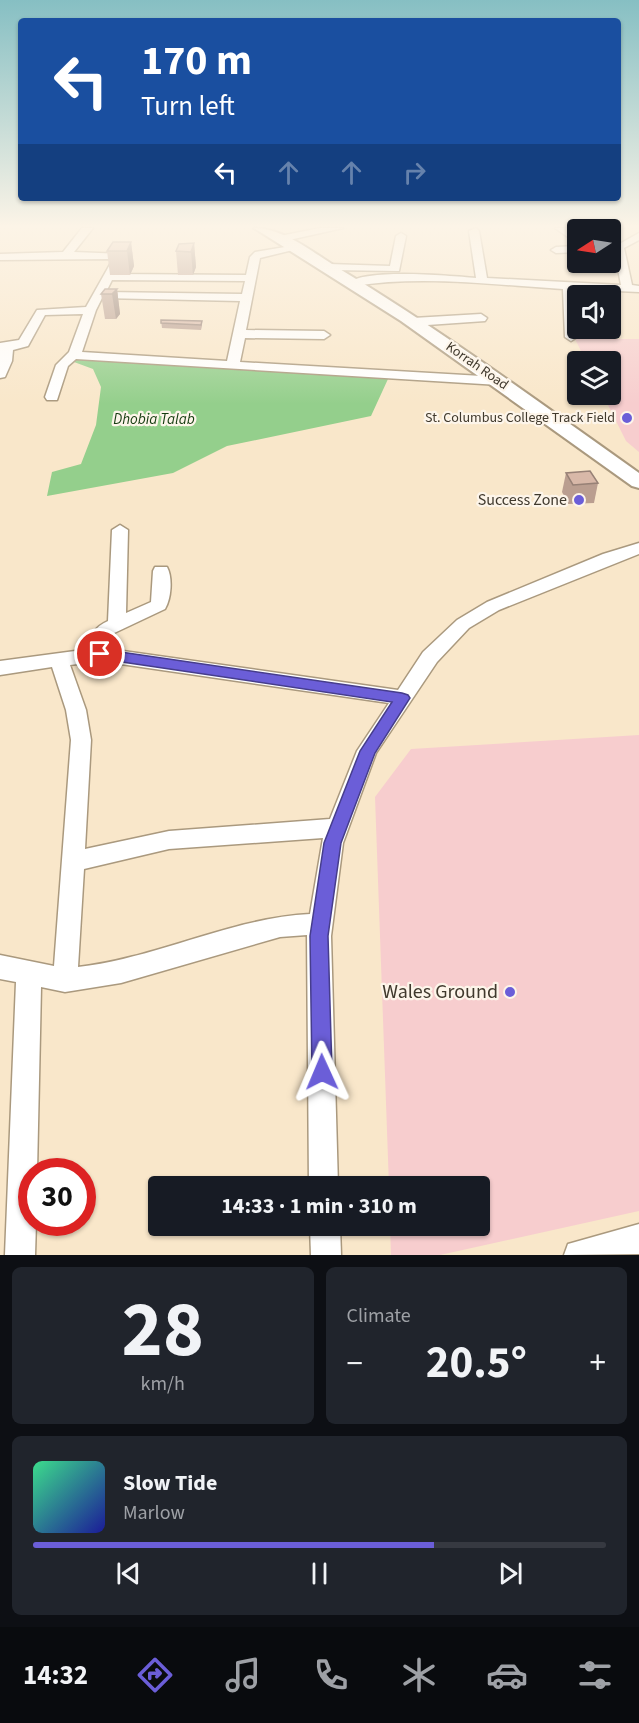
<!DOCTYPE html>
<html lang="en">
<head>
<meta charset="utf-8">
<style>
  :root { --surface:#171b24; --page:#20242c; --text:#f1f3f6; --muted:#9ea1a6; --line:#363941; --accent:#6b5ed8 }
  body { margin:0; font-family:"Source Sans 3",sans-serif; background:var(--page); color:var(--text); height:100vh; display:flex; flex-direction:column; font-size:22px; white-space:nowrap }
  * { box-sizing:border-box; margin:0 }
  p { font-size:20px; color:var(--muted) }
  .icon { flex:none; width:33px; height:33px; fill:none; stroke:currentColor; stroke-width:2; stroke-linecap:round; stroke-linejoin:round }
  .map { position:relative; height:1255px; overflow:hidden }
  .drawer { display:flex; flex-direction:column; gap:12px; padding:12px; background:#0d0f14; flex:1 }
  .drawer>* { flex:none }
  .hud { position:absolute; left:18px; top:18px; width:603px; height:183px; border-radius:6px; box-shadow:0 2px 4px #0004; background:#1a4fa0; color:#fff; overflow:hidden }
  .needle { width:39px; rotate:258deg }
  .controls { position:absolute; left:567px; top:219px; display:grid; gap:12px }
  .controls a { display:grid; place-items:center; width:54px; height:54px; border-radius:6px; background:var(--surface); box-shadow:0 2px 4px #0004; font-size:30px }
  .speed { position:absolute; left:18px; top:1158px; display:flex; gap:12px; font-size:30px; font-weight:700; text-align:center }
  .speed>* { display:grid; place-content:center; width:78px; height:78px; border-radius:50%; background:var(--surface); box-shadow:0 2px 4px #0004; line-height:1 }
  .speed .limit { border:9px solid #d22; background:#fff; color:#111 }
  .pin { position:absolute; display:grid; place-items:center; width:51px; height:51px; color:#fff; margin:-26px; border:3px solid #fff; border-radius:50%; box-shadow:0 2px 6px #0007 }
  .me { position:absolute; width:66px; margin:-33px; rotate:359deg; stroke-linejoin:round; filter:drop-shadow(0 0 4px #0008) }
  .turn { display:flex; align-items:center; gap:21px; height:126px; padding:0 24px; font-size:27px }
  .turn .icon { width:78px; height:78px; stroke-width:2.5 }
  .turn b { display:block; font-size:42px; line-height:51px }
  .lanes { display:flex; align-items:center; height:57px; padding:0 24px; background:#0003; justify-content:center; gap:30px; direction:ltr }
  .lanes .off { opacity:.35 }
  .big { font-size:45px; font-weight:700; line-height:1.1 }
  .drawer .widget { flex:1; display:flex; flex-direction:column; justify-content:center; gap:9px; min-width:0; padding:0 21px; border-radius:9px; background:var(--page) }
  .drawer .dial { align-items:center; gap:0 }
  .dial b { font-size:78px; line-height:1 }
  .song { display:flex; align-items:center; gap:18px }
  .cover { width:72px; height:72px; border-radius:9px; background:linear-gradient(135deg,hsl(150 70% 55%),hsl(240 70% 35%)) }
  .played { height:6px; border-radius:3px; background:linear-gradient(90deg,var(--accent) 70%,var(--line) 70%) }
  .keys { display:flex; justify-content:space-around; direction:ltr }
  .heat { display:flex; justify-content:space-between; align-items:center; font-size:33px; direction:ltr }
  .drawer .tiles { flex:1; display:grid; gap:12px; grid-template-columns:1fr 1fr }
  .widget:last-child { grid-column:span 2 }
  .trip { position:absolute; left:148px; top:1176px; width:342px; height:60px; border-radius:6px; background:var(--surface); box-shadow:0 2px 4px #0004; font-weight:700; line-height:60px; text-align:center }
  .tabs { display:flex; height:96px; justify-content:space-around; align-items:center; background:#090b0e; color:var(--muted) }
  .tabs .icon { width:42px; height:42px }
  .tabs .current { color:var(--accent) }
  .tabs b { font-size:27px; color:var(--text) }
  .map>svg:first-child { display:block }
</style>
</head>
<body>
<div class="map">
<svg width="639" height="1255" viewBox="0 0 639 1255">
  <rect width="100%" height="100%" fill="#f9e7ca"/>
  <g fill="#f7cdce">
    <polygon points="575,339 639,339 639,452 626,441 603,395 610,394 610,362 586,361"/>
    <polygon points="639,735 639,1211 440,1255 391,1255 390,1226 480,1226 480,1186 389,1186 375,797 411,749"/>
  </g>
  <polygon fill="#94cf8c" points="78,357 388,379 371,416 227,446 173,473 47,496 52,472 81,464 96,425 101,387 93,369 74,362"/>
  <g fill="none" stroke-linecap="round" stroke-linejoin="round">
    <g stroke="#aa997e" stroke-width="3">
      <g id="minor">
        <path d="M82,228h11l-19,24 50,2 1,2 -9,18 130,1 4,-18 5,-5 42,-7v4l-37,9 -14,72 78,1 6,4 -6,4 -79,-1 -5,24 259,15 7,4 -7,4 -423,-26 -8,7 -11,34h-10l-2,-3 11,-32 13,-13 14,-38 -38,1 -17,31 -15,4 -1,11 -7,16 -5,1v-35l19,-3 18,-30 49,-3 27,-48 -113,1v-6l63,-2zM112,280l133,1 -3,13 -136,-2zM102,298l138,3 -13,60 -145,-9 14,-42z"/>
        <polygon points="320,228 343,228 280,242 275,239 280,236"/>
        <path d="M476,228l3,3 8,47 134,7 -7,-38 25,-14v7l-15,8 8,37 7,1v6l-65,-3 3,48 -6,4 -6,-4 -2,-48c-69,-4 -141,-14 -209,-3l-6,-3c19,-15 102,-7 128,-5l-7,-47z"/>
        <polygon points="555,228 567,228 578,236 578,244"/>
        <polygon points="401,233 406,236 399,271 329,270 324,267 329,264 390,266 396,236"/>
        <polygon points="578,246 578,252 556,253 551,250 556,247"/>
        <polygon points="481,314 487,318 485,321 413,326 407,322 413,318"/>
        <path d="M120,525l8,5 -2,83 25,-11 2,-31 2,-4h12c6,11 4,32 -2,42l-55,26 -1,14 289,41 25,-38 34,-32 30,-18 116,-48 36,-11v11l-140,56 -30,18 -32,34 -61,91 -33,90 -12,93 7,250h-29l-2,-251 -27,2 -159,46 -56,9 -24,-5 -4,185h-5v50h4l-1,33h-30l11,-273 -16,-3v-24l54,11 17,-226 -5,-30 -14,-43 -52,8v-14l90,-12c0,-15 5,-22 18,-28l4,-91zM100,661l289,42 -32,48 -27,68 -161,12 -84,18 6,-109 -5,-30 -16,-45zM323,838l-13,76c-79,4 -153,44 -232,53l6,-98 85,-20z"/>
        <polygon points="639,1224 639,1254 564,1255 568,1244"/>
        <polygon points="310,1226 340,1226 341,1255 311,1255"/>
      </g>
    </g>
    <g stroke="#aa997e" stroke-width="4">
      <path id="major" d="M254,228c31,0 62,27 89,43 102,62 199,133 296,202v15l-7,-2 -231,-165z"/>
    </g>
    <use href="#minor" fill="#fff" fill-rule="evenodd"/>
    <use href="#major" fill="#fff" fill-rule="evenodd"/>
  </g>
  <g fill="#ba9e90">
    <polygon points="131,242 134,266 130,275 110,275 107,251"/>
    <polygon points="194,243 196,267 193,275 178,275 176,251"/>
    <polygon points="117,289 120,314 116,319 105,319 101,294"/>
    <polygon points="161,320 202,321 202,326 201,330 162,328"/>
    <polygon points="566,473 598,483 594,503 568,504 562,492"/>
  </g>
  <g fill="#978176">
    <polygon points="131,242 134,266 130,275 127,251"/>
    <polygon points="194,243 196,267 193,275 191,252"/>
    <polygon points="117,289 120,314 116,319 112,294"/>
  </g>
  <g fill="#d8b8a8" stroke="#978176" stroke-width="1.5">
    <polygon points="113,242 131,242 127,251 107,251"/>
    <polygon points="194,243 191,252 176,251 179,244"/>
    <polygon points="105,289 117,289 112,294 101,294"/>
    <polygon points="161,320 202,321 201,325 161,323"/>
    <polygon points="590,471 598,483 573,485 566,473"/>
  </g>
  <linearGradient id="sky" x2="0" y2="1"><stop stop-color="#86bfc3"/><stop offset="0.56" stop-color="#fcf4e7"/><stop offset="1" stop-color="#fcf4e7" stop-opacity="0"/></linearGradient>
  <rect width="639" height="404" fill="url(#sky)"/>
  <polygon fill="#6b5ed8" stroke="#463d8c" stroke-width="1.5" points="100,649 402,693 408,695 410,698 375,753 341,843 328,936 332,1072 329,1080 322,1083 315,1080 312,1072 310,936 324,843 360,751 392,702 95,658 93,654"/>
  <g fill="#6b5ed8" stroke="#fdf5ea" stroke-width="2">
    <circle cx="627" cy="418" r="6"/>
    <circle cx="579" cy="500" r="6"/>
    <circle cx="510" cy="992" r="6"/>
  </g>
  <g text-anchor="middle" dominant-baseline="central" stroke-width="4.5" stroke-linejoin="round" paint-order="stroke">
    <g font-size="14" fill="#40392d" stroke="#fdf5ea">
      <text transform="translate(477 366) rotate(35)">Korrah Road</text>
    </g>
    <g font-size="14" fill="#40392d" stroke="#fdf5ea" text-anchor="end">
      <text x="615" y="418">St. Columbus College Track Field</text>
    </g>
    <g font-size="15" font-style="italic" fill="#153c10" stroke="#fdf5ea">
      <text x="154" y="419">Dhobia Talab</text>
    </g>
    <g font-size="16" fill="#40392d" stroke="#fdf5ea" text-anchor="end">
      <text x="567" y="500">Success Zone</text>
    </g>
    <g font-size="20" fill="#40392d" stroke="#fdf5ea" text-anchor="end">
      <text x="498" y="992">Wales Ground</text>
    </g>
  </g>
</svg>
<div class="controls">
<a><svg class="needle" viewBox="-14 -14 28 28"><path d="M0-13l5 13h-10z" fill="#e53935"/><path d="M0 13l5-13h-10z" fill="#9ea1a6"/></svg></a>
<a><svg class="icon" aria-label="sound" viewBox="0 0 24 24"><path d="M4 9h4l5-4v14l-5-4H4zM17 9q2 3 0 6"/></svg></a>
<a><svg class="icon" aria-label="layers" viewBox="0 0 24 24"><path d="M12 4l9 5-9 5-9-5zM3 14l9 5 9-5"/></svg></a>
</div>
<div class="speed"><div class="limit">30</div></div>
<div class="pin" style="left:100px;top:654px;background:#d93025"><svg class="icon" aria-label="arrive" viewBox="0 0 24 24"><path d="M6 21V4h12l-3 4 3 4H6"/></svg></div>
<svg class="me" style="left:322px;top:1072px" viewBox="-20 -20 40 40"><path d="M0-17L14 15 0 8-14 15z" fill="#6b5ed8" stroke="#fff" stroke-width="4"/></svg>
<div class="trip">14:33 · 1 min · 310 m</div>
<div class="hud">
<div class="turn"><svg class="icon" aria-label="left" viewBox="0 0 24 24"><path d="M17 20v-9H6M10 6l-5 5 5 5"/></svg><div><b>170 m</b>Turn left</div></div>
<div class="lanes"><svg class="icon" aria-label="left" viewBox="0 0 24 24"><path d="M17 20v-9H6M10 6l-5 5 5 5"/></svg><svg class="icon off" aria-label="ahead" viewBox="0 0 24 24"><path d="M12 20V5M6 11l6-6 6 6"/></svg><svg class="icon off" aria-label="ahead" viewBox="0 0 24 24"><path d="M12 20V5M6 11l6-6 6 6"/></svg><svg class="icon off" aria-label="right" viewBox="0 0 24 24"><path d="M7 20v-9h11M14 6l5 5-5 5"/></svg></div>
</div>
</div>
<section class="drawer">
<div class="tiles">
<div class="widget dial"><b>28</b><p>km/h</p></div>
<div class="widget"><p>Climate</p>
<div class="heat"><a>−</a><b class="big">20.5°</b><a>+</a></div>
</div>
<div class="widget">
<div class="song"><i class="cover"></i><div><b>Slow Tide</b><p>Marlow</p></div></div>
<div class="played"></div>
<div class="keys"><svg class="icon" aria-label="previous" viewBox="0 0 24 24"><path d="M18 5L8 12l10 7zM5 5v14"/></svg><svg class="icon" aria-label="pause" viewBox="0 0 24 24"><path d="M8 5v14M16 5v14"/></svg><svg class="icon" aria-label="next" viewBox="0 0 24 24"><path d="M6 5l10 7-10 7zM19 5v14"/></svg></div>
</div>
</div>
</section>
<nav class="tabs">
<b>14:32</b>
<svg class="icon current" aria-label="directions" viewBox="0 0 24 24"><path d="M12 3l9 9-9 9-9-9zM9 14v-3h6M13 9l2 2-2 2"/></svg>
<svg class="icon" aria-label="music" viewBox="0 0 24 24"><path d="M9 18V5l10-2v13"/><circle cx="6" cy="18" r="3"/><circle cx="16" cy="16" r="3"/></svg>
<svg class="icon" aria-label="phone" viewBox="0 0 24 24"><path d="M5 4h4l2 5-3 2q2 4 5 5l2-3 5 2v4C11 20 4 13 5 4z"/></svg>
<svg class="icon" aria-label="climate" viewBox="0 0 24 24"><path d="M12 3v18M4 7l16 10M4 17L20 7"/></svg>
<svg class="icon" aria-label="car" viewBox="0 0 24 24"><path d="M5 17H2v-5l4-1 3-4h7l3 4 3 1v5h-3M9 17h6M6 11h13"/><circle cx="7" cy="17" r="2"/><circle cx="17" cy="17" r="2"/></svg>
<svg class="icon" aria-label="filters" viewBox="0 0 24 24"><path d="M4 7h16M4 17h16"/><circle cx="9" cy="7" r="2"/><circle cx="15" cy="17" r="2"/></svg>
</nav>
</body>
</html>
